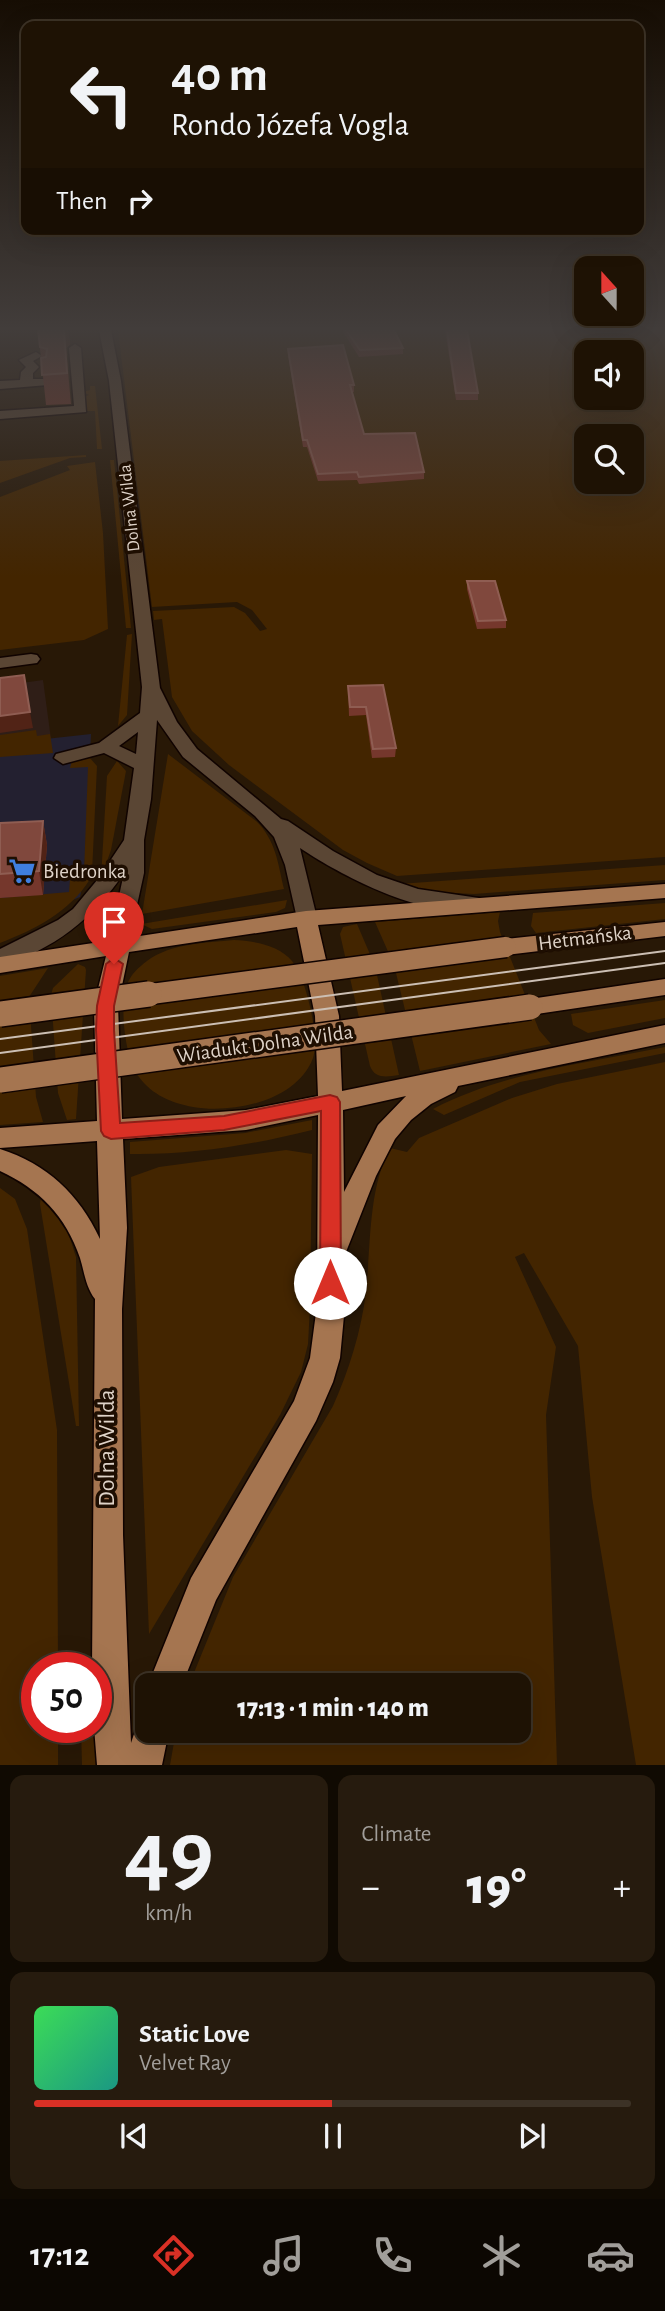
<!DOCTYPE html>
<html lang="en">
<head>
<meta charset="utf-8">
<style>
  :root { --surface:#1e1204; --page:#261b0e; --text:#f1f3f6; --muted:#a19e9a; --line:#3c3226; --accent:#d93025 }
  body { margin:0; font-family:"Alegreya Sans",sans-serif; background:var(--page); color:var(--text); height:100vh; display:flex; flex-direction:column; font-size:26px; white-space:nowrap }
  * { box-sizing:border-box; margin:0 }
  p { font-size:23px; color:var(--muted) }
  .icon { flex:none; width:38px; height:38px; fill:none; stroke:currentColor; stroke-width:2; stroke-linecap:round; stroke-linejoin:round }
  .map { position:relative; height:1765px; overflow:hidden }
  .panel { display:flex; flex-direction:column; gap:10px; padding:10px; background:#100a02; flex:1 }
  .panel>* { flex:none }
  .banner { position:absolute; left:21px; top:21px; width:623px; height:214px; border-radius:14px; box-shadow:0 7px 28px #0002,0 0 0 2px var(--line); background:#1e1204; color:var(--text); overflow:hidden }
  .needle { width:46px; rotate:339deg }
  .fabs { position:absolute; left:574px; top:256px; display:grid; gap:14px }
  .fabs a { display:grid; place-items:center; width:70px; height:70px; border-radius:14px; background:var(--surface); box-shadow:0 7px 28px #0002,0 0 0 2px var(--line); font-size:35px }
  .speed { position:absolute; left:21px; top:1652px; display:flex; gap:14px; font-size:35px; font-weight:700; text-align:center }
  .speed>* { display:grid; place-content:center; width:91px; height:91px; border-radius:50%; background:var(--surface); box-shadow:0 7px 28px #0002,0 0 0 2px var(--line); line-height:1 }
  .speed .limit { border:10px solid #d22; background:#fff; color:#111 }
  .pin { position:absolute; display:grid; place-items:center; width:60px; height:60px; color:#fff; margin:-72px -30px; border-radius:50% 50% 50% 0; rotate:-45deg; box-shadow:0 0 7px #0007 }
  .pin .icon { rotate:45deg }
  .me { position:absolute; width:77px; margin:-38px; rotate:0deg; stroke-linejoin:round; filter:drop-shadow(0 0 5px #0008) }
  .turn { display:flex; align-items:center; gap:24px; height:147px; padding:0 35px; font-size:32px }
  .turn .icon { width:91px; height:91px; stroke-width:2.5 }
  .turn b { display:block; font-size:49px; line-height:60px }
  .then { display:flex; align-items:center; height:66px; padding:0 35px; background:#0003; gap:14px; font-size:26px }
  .big { font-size:52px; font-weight:800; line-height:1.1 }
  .panel .widget { flex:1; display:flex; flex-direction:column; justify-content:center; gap:10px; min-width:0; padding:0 24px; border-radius:14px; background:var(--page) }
  .panel .dial { align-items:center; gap:0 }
  .dial b { font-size:91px; line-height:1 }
  .song { display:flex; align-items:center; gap:21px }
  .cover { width:84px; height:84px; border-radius:10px; background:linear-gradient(135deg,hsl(130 70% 55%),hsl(170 70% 35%)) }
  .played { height:7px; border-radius:4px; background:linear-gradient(90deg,var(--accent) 50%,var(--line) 50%) }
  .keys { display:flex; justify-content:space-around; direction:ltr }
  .heat { display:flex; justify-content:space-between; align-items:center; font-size:38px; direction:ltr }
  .panel .tiles { flex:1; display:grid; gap:10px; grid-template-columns:1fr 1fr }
  .widget:last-child { grid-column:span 2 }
  .trip { position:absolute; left:135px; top:1673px; width:396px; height:70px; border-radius:14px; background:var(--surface); box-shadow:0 7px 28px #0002,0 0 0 2px var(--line); font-weight:800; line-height:70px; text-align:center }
  .tabs { display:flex; height:112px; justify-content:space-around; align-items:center; background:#0c0702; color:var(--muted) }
  .tabs .icon { width:49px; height:49px }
  .tabs .active { color:var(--accent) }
  .tabs b { font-size:32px; color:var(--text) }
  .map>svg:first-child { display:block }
</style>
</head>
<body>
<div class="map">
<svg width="665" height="1765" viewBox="0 0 665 1765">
  <rect width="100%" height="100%" fill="#281806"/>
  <polygon fill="#232030" points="91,734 84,878 80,897 0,929 0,744"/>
  <polygon fill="#2f1e17" points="43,680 51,739 0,744 0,686"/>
  <g fill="#432500" fill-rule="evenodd">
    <path d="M118,330h547v527l-268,19 -30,-13 -24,-13 -114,-85 -37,-34 -20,-34 -10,-78 -8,1 -1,-9 81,-4 11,6 15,18 7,-2 -15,-19 -15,-8 -85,5zM586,352h46v45h-46zM586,436h46v45h-46z"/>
    <polygon points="90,386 95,386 102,449 97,449 95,411 86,411 84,397 89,395 83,392 90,390"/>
    <polygon points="86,455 86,457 70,458 0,483 0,461"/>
    <polygon points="110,460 114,460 131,628 126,628"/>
    <polygon points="95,462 103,533 108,629 84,640 0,650 0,497 70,470 67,466"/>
    <polygon points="132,634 127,715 118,726 127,635"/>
    <polygon points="36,730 37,736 50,734 53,753 0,757 0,735"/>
    <path d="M168,754l88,67c20,19 22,43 28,68l-142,25z"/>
    <polygon points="83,757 89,757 97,766 92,873 84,873 88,767 70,768 72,760"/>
    <polygon points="117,761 126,771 111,850 101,878 107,776"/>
    <polygon points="665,865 665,880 474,894 436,892 399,884"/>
    <path d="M84,876l6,3c-20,33 -56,51 -90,64v-45l69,-6 1,-13 13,-1z"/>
    <polygon points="287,900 285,908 276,912 152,929 141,924"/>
    <polygon points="665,903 665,919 536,933 531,926 533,913"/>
    <polygon points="500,912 498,921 500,932 539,1030 551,1044 420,1071 394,965 375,922"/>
    <path d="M357,924l18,42 24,109c-13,2 -24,4 -29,-9l-30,-132 3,-7z"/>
    <path d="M234,940c19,1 45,5 58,21 14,16 28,77 21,97 -16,43 -80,56 -120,49 -21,-4 -41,-12 -54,-30 -14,-17 -20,-72 -12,-92 3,-10 12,-18 20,-24 24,-18 58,-18 87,-21z"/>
    <polygon points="78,964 85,967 86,970 76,1119 67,1120 58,1093 51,995 53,988"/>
    <polygon points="48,968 29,997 36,1097 43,1122 0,1125 0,976"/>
    <polygon points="665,1000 665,1018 588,1033 573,1025 571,1014"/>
    <path d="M665,1047v6l-145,29 -76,33 -11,-6c71,-37 154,-46 232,-62z"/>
    <path d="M665,1062v703h-29l-44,-268 -14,-151 -54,-93 -9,4 41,90 -10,68 11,350h-387l6,-34h342v-46h-329l44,-108 100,-171c16,-36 28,-74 33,-114 5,-47 2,-102 24,-144l17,4 12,-14 93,-40 45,-14z"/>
    <path d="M312,1120v10c-60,15 -120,25 -182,24v-12l115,-9z"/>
    <polygon points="286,1150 312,1154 310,1307 308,1344 301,1372 280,1415 149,1634 131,1177 159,1167"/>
    <polygon points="0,1188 15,1199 27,1229 57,1430 58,1668 37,1668 37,1727 58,1727 58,1765 0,1765"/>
    <polygon points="41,1196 52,1206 67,1229 76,1257 79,1426 76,1426 40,1204"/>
    <polygon points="81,1727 96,1727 103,1765 82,1765"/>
  </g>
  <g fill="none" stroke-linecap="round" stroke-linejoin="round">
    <g stroke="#100300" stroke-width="3">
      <g id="minor">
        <path d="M99,330h12l10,51 39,307 17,34 20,27 84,70 7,2 45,30 44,24 41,14 61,9 3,5 -3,5c-50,14 -139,-33 -179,-60l17,70 -3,5 -8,2 -8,-2 -13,-58 -11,-28 -19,-21 -72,-59 -26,-37 -6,79 -7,41v33l-17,78 -8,3 -8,-3 -3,-5 16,-73c-31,46 -71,77 -124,93v-17l58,-29 15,-11 25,-30 26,-39 10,-72 -30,-15 -41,11 -9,-6 2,-4 43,-11 41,-30 2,-26 -33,-306zM138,732l-2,22 -17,-8z"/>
        <polygon points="75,344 81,348 86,412 0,419 0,411 74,406 69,348"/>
        <polygon points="36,352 42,356 33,361 39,367 33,373 33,379 48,379 48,385 0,389 0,381 20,380 21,372 26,367 19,360"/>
        <polygon points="31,654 37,655 40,659 37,663 0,668 0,658"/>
      </g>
    </g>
    <g stroke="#100300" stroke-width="3">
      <g id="major">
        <path d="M665,884v14l-347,27 21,91 3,75 323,-66v18l-207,43 -3,6 -24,12 -20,16 -16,19 -19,37 -32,81 1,48 -5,53 -7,24 -17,39 -100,179 -34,85h-34l43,-107 103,-177 16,-43 7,-53 1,-190 -72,15 -123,9 4,89 -5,81 1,226 8,208 8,-24 8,-4v16h22l-7,34h-65l-3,-38h2v-59h-4l3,-369c-9,-11 -11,-28 -15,-41 -14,-42 -41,-69 -80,-87v-22c47,15 79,45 100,90l-3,-98 -97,7v-20l97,-7 -3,-116 12,-49 -106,17v-16l306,-46zM297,927l18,89 3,80 -72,14 -124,9 -4,-114 11,-53zM406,1096l-28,29 -34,67 -1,-82z"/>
        <polygon points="665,922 665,936 506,955 498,952 495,947 498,942 506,939"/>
        <polygon points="665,979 665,995 530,1015 522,1013 518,1007 522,1001 530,999"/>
      </g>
    </g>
    <use href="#minor" fill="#5a4634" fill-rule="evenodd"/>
    <use href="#major" fill="#a57550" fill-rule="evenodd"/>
    <g stroke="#ccbfb4" stroke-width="2">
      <polyline points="0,1039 665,951"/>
      <polyline points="0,1053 665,963"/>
    </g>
    <g stroke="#100300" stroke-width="23" stroke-linecap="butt">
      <polyline id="major-bridge-far1" points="136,996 506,947"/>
    </g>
    <g stroke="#100300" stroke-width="28" stroke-linecap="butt">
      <g id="major-bridge">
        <polyline points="0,1014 149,994"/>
        <polyline points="0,1080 530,1007"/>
      </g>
    </g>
    <use href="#major-bridge-far1" stroke="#a57550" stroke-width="20"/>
    <use href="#major-bridge" stroke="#a57550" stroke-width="25"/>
  </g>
  <g fill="#75372c">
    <polygon points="38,330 68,330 70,344 66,348 71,404 46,405"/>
    <polygon points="342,330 394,330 403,348 403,354 359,357"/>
    <polygon points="445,330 467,330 478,393 478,400 456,400"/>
    <polygon points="288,349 354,385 354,392 352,392 364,434 424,472 424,479 359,484 357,480 318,481 307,447 303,447 288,355"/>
    <polygon points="467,581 506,620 506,628 477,629 467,589"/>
    <polygon points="383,685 396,748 395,757 372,758 366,715 349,716 348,686"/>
    <polygon points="43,821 47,845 43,895 0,898 0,823"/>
  </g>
  <g fill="#512316">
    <polygon points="64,330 68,330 70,344 66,348 71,404"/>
    <polygon points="30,712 33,728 0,733 0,716"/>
    <polygon points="43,821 47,845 43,895 39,871"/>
  </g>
  <g fill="#80483d" stroke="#8f5d52" stroke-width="2">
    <polygon points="38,330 64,330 67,373 42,375 41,358 46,357 47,349 40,347"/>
    <polygon points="346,330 394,330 403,348 360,350"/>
    <polygon points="447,330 467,330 478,393 456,393"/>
    <polygon points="343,345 354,385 350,385 364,434 415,433 424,472 359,477 357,472 318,474 307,440 303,440 288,349"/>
    <polygon points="467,581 495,581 506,620 478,621"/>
    <polygon points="24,675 30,712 0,716 0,678"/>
    <polygon points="383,685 396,748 373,749 366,707 350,707 348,686"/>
    <polygon points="43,821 39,871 0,874 0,823"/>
  </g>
  <linearGradient id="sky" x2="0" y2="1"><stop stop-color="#160d03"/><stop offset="0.57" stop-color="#423d3b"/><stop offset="1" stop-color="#423d3b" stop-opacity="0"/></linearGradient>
  <rect width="665" height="577" fill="url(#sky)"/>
  <polygon fill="#d93025" stroke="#8d1f18" stroke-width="2" points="114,958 123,964 114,1006 114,1030 120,1123 224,1116 330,1095 337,1097 340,1102 341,1283 338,1290 330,1292 323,1290 320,1283 321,1111 224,1130 111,1139 104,1136 101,1131 96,1030 97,1006 106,964"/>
  <defs>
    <g id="supermarket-bare" transform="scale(2.1)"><path d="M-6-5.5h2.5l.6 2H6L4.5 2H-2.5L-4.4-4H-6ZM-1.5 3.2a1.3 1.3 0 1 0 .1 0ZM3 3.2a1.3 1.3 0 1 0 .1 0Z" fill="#3f7fe0" stroke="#1e0e01" stroke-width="2.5" paint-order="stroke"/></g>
  </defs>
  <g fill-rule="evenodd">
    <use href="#supermarket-bare" x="22" y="871"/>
  </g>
  <g text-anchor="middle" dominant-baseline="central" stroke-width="7" stroke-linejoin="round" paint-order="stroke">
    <g font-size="18" fill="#dfd3c8" stroke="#1e0e01">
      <text transform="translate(130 508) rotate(-96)">Dolna Wilda</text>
    </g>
    <g font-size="21" fill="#dfd3c8" stroke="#1e0e01" text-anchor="start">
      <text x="43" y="871">Biedronka</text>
    </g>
    <g font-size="21" fill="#dfd3c8" stroke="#1e0e01">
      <text transform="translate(585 938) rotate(-7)">Hetmańska</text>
      <text transform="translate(265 1044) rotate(-8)">Wiadukt Dolna Wilda</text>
    </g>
    <g font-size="24" fill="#dfd3c8" stroke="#1e0e01">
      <text transform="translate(107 1448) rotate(-90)">Dolna Wilda</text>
    </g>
  </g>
</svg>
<div class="fabs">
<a><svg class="needle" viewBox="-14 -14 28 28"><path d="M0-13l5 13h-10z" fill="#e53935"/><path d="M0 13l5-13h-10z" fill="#a19e9a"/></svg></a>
<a><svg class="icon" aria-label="sound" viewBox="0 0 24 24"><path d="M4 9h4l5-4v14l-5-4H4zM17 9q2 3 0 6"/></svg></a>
<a><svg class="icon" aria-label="search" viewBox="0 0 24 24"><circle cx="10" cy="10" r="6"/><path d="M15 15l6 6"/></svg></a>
</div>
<div class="speed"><div class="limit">50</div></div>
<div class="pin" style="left:114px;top:964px;background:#d93025"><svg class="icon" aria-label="arrive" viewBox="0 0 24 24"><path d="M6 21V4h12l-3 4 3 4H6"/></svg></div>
<svg class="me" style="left:330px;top:1283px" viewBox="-20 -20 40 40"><circle r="19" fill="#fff"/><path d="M0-13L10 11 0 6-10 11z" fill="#d93025"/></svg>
<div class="trip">17:13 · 1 min · 140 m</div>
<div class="banner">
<div class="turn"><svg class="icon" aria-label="left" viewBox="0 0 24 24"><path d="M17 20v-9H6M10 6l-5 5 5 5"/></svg><div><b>40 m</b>Rondo Józefa Vogla</div></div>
<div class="then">Then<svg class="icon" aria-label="right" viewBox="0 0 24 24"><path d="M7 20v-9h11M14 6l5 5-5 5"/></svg></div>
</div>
</div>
<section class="panel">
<div class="tiles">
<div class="widget dial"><b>49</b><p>km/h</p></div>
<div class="widget"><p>Climate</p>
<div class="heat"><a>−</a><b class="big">19°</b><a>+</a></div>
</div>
<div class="widget">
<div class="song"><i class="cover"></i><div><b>Static Love</b><p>Velvet Ray</p></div></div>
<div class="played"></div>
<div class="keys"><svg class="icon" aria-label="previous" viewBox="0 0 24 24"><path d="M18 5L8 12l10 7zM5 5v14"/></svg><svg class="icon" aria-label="pause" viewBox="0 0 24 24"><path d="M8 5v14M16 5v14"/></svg><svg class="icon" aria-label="next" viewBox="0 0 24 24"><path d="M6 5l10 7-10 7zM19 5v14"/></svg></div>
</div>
</div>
</section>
<nav class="tabs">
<b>17:12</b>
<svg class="icon active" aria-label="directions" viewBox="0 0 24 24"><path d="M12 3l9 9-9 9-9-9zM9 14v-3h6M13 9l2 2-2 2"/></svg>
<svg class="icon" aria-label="music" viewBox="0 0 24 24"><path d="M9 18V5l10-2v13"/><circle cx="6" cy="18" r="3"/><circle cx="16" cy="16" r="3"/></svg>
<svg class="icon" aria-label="phone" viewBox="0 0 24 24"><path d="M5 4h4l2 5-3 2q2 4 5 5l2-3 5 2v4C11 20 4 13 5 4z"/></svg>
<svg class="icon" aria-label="climate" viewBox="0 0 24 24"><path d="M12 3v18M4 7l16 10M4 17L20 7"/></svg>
<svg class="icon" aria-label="car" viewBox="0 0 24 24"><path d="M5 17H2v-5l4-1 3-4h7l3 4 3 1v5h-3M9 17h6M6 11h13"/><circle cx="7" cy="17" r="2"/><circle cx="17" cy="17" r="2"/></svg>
</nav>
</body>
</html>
